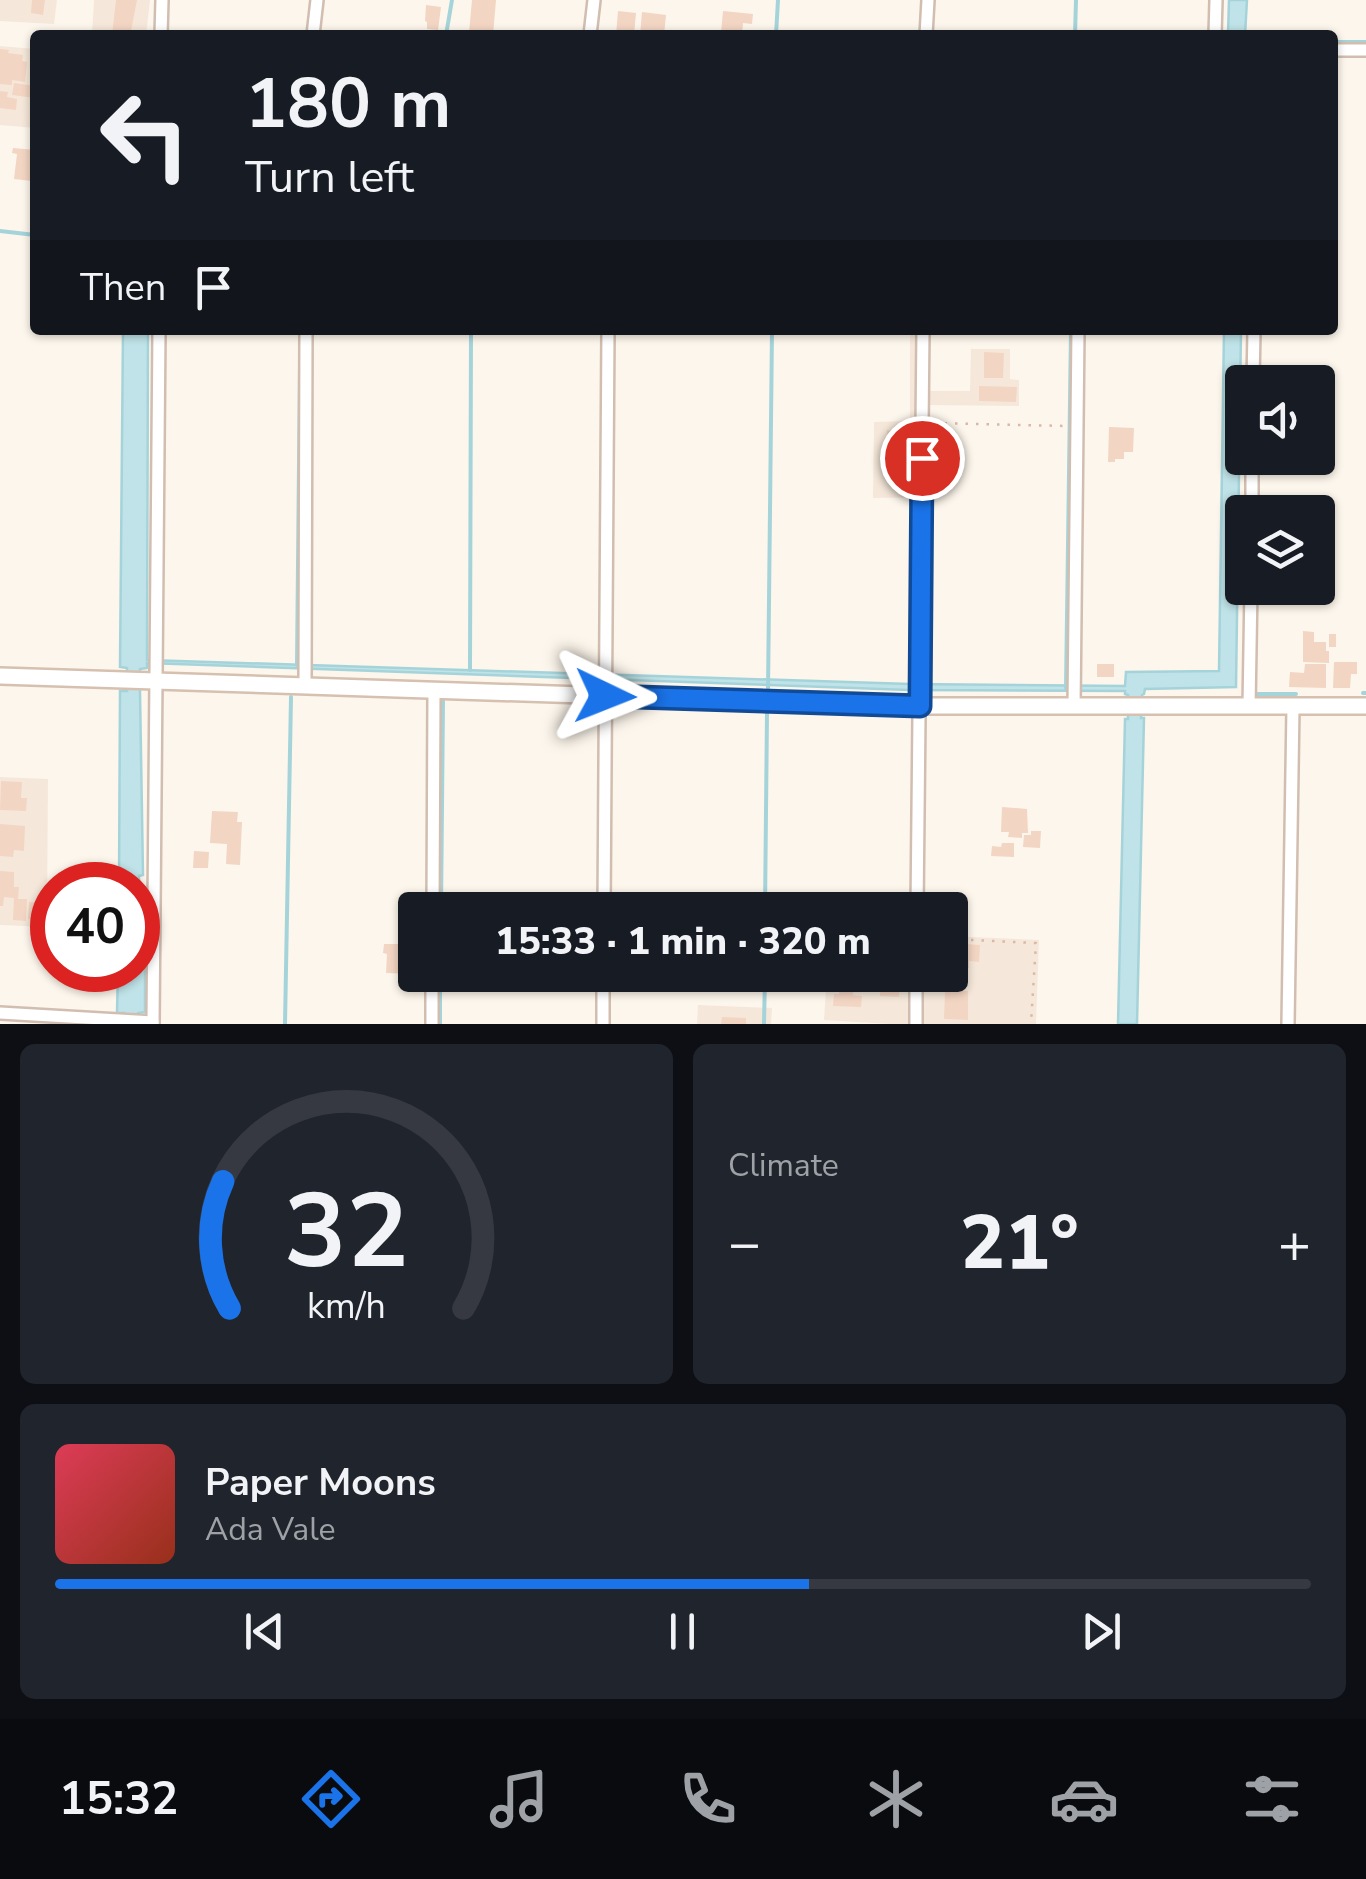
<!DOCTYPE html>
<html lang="en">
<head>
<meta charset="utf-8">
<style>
  :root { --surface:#171b24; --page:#20242c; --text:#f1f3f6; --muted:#9ea1a6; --line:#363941; --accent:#1a73e8 }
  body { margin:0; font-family:"Nunito Sans",sans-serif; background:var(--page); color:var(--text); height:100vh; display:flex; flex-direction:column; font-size:38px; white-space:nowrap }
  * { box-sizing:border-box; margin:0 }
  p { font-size:32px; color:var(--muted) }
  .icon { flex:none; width:55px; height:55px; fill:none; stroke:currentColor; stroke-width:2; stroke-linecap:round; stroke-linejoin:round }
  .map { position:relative; height:1024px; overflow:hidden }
  .drawer { display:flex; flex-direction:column; gap:20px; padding:20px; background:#0d0f14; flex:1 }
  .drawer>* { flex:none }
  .guide { position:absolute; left:30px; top:30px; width:1308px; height:305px; border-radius:10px; box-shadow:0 2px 8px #0004; background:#171b24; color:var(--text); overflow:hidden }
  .controls { position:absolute; left:1225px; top:365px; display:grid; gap:20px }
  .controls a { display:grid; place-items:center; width:110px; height:110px; border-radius:10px; background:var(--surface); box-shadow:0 2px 8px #0004; font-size:50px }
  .speed { position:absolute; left:30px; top:862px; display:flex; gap:20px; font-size:50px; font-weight:700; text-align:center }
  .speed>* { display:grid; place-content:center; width:130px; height:130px; border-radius:50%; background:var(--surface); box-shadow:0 2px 8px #0004; line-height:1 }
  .speed .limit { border:15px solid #d22; background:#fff; color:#111 }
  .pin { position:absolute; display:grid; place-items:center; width:85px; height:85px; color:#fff; margin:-42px; border:5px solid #fff; border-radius:50%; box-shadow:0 2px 10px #0007 }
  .me { position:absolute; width:110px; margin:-55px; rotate:92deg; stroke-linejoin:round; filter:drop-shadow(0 0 8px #0008) }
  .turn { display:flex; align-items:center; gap:35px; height:210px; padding:0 50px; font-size:45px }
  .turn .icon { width:130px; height:130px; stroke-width:2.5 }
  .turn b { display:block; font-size:70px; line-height:85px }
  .then { display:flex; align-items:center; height:95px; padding:0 50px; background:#0003; gap:20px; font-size:38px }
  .big { font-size:75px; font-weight:800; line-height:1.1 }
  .drawer .card { flex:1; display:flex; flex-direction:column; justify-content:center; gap:15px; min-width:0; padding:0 35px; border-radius:15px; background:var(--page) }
  .drawer .dial { align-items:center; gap:0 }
  .dial svg { height:260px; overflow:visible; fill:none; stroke:var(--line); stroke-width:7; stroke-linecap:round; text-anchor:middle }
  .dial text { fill:var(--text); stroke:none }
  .song { display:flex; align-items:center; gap:30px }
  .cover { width:120px; height:120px; border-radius:15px; background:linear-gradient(135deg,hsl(350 70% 55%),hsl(10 70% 35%)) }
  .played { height:10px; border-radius:5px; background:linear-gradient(90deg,var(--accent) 60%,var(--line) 60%) }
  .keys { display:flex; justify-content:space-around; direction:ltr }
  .heat { display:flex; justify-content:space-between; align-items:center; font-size:55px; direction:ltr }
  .drawer .tiles { flex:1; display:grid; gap:20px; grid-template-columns:1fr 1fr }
  .card:last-child { grid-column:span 2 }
  .trip { position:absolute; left:398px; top:892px; width:570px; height:100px; border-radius:10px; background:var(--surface); box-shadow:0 2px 8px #0004; font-weight:800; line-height:100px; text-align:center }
  .tabs { display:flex; height:160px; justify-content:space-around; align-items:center; background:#090b0e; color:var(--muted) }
  .tabs .icon { width:70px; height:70px }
  .tabs .active { color:var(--accent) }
  .tabs b { font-size:45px; color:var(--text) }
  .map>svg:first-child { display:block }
</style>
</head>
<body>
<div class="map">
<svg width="1366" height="1024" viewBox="0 0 1366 1024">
  <rect width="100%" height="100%" fill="#fdf6ec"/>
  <g fill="#f5e8da">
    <polygon points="0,0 57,0 54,24 0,21"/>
    <polygon points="94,0 150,0 146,35 92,35"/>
    <polygon points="0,46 35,49 35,128 0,125"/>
    <polygon points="910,330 930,330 930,391 970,391 971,349 1010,349 1010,379 1019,380 1019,406 929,405 928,497 873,498 874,422 910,421"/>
    <polygon points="0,777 48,779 47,927 0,925"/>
    <polygon points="950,936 1039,940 1036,1024 890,1024 824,1020 827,975 950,975"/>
    <polygon points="698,1005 772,1008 771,1024 697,1024"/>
  </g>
  <g fill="#bfe3e8" stroke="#a5d3da" stroke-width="2.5">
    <polygon points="1229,0 1247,0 1245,35 1228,35"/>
    <polygon points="123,330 148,330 147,660 910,684 1125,686 1126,672 1219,671 1224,330 1241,330 1236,687 1145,689 1144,694 1142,695 1141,718 1144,718 1137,1024 1118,1024 1125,719 1128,719 1128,695 1125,694 1125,691 909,690 147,663 147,668 140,669 140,692 143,875 139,876 140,925 145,928 145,1012 138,1013 137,1024 123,1024 124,1013 117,1013 118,970 138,970 138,885 119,885 120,691 127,691 127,668 120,667"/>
  </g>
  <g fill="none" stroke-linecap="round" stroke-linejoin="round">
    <g stroke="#a5d3da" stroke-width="4">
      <polyline points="446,35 452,0"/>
      <polyline points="776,35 778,0"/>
      <polyline points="1075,35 1076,0"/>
      <polyline points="1332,42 1366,42"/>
      <polyline points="0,231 35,235"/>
      <polyline points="297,665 300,365"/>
      <polyline points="470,670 471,330"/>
      <polyline points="1066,688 1071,330"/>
      <polyline points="768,691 772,330"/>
      <polyline points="1363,693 1366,693"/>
      <polyline points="1255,694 1296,694"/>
      <polyline points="441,910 443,701"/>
      <polyline points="765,910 767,713"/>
      <polyline points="285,1024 291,697"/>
      <polyline points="440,1024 440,975"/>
      <polyline points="764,1024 765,975"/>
    </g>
  </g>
  <g fill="#f3d5c3">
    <polygon points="32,0 45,0 43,15 31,13"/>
    <polygon points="116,0 137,0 131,31 145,33 145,35 112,35"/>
    <polygon points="472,0 496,0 493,35 469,33"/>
    <polygon points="426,5 441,7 438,30 427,29 427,22 425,21"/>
    <polygon points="618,11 636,13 634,35 616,35"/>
    <polygon points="723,11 753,14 752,24 743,23 742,35 721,33"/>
    <polygon points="642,12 666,15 664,35 640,35"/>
    <polygon points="0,49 9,50 8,53 23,55 22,61 27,62 25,82 12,80 12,85 0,84"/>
    <polygon points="14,83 35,86 35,98 12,95"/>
    <polygon points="0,91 8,92 7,97 17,99 16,110 0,108"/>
    <polygon points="13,148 35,150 32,181 14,179 17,154 12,153"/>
    <polygon points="984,352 1004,353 1003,378 984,378"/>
    <polygon points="979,386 1017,387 1016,402 979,401"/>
    <polygon points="894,426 905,427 904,451 886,451 887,430 894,431"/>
    <polygon points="1109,427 1134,428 1133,452 1124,452 1124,459 1115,459 1115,462 1108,462"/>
    <polygon points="887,461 913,462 912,487 890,487 890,481 887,481"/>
    <polygon points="1303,631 1314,632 1314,642 1326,642 1326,651 1329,651 1329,663 1303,662"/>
    <rect x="1329" y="634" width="7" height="13"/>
    <polygon points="1334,662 1357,662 1357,674 1351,674 1350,688 1333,688"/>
    <rect x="1097" y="664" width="17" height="13"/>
    <polygon points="1305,664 1326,664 1326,688 1289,687 1290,672 1304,673"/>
    <polygon points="1,781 22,782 21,798 27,798 26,811 0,810"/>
    <polygon points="1002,807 1027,809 1028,833 1022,833 1022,838 1008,837 1009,832 1001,832"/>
    <polygon points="212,811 238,812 237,822 242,822 240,865 226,864 227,844 210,843"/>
    <polygon points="0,824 25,826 24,851 14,850 13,857 0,856"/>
    <polygon points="1031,831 1041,831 1040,848 1023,847 1024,835 1031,835"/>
    <polygon points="1002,843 1014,843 1014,857 991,856 992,846 1001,847"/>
    <polygon points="194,851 209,852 208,868 193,868"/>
    <polygon points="0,871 14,872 14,887 19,887 18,899 27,899 26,921 13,920 14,898 4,897 3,906 0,906"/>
    <polygon points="29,902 41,903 40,920 28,919"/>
    <polygon points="384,944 400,944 400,954 415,954 415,974 386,973 387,954 383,953"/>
    <polygon points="966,944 980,945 979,962 969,961 969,968 958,967 959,949 966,949"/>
    <polygon points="881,975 900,975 899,997 880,996"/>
    <polygon points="839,980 854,981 853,995 862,996 861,1007 833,1006 834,994 839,994"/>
    <polygon points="945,991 968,991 968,1020 944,1019"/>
    <polygon points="722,1017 746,1018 746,1024 721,1024"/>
  </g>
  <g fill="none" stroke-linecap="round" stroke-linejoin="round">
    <g stroke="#d1beb0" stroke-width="16">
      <g id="street">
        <polyline points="161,35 162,0"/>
        <polyline points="313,35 317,0"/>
        <polyline points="590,35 594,0"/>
        <polyline points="926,35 928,0"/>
        <polyline points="1215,35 1216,0"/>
        <polyline points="1332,50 1366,50"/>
        <polyline points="1253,382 1254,330"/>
        <polyline points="1252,512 1252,458"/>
        <polyline points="305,685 306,330"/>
        <polyline points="1074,707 1078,330"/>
        <polyline points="1249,707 1251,588"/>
        <polyline points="433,910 434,690"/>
        <polyline points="604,910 608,330"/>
        <polyline points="917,910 923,330"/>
        <polyline points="0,1013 153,1022"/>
        <polyline points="153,1024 159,330"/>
        <polyline points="432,1024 432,975"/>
        <polyline points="603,1024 603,975"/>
        <polyline points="916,1024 916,975"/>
        <polyline points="1288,1024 1293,707"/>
      </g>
    </g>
    <g stroke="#d6c0b0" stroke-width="20">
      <polyline id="secondary" points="0,676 919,706 1366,706"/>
    </g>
    <g stroke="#d9b8a5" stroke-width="2.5" stroke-dasharray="2.5 8" stroke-linecap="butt">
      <polyline points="934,423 1066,426"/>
      <polyline points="950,939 1036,943 1031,1023"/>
    </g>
    <use href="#street" stroke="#fff" stroke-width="11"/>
    <use href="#secondary" stroke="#fff" stroke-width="15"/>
  </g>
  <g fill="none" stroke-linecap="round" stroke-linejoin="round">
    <g stroke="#114b97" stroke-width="25">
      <polyline id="route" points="605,696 920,706 922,458"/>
    </g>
    <use href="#route" stroke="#1a73e8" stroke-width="18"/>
  </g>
</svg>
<div class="controls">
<a><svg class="icon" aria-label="sound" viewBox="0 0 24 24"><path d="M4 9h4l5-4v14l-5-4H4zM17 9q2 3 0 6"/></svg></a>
<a><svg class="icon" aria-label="layers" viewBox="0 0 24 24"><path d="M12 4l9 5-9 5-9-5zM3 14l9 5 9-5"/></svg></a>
</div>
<div class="speed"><div class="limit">40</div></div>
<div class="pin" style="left:922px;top:458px;background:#d93025"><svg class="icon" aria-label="arrive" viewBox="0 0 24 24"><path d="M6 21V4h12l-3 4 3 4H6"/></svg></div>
<svg class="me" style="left:605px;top:696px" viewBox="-20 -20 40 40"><path d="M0-17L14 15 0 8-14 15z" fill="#1a73e8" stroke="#fff" stroke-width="4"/></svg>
<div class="trip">15:33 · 1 min · 320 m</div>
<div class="guide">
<div class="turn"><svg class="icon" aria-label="left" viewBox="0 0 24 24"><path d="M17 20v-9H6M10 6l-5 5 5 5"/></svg><div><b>180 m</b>Turn left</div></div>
<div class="then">Then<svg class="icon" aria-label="arrive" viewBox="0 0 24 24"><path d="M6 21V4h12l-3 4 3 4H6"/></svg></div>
</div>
</div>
<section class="drawer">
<div class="tiles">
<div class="card dial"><svg viewBox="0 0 100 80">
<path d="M14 69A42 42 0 1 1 86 69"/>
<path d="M14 69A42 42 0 0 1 12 30" stroke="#1a73e8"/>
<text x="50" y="56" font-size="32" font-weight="700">32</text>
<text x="50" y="72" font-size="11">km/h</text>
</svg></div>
<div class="card"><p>Climate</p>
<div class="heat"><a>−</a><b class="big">21°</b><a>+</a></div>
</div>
<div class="card">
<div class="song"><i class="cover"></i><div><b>Paper Moons</b><p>Ada Vale</p></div></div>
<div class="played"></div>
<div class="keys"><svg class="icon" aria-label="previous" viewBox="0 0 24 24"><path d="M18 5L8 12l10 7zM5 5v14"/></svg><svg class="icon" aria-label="pause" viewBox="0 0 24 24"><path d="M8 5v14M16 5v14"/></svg><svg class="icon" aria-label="next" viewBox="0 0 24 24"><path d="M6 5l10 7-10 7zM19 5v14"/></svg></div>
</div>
</div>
</section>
<nav class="tabs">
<b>15:32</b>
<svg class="icon active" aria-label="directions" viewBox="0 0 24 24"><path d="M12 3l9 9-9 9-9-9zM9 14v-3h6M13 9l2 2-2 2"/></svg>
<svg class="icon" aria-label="music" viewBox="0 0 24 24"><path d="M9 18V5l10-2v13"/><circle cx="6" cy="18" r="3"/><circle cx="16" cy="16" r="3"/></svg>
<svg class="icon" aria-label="phone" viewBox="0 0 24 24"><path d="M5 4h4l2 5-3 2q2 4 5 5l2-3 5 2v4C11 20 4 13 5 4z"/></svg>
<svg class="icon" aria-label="climate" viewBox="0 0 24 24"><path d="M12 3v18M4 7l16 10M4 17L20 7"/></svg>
<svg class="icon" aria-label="car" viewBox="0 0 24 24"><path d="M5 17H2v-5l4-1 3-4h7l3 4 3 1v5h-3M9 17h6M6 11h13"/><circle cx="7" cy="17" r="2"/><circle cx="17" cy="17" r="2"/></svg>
<svg class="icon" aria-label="filters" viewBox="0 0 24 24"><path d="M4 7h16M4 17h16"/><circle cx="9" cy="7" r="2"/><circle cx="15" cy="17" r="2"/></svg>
</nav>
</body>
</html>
